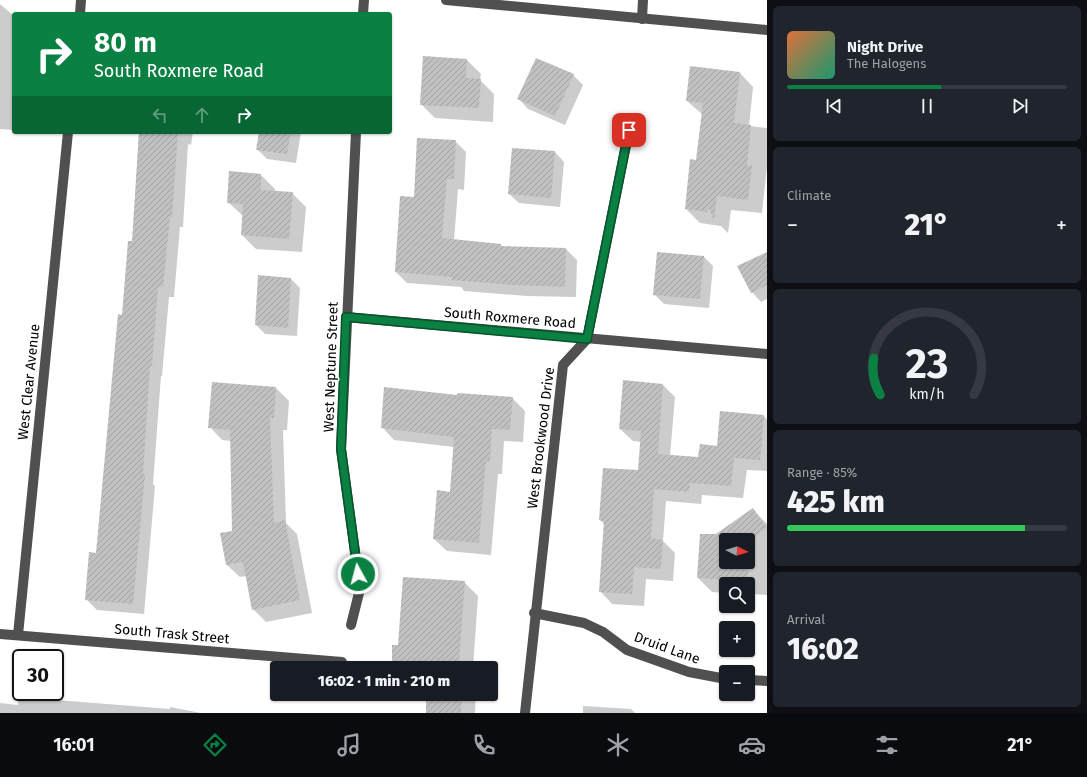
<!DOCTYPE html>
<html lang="en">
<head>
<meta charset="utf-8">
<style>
  :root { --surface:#171b24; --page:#20242c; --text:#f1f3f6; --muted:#9ea1a6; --line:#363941; --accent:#0b8043 }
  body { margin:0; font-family:"Fira Sans",sans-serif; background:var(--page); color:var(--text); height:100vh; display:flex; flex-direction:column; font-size:15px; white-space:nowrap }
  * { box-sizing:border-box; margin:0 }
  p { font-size:13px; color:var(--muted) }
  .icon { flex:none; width:22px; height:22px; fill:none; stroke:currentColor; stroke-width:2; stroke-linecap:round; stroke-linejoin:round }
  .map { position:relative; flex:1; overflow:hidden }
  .details { display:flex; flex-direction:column; gap:6px; padding:6px; background:#0d0f14; width:320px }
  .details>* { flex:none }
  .hud { position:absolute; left:12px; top:12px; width:380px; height:122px; border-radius:4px; box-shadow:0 1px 3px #0004; background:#0b8043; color:#fff; overflow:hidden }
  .needle { width:26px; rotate:95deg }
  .fabs { position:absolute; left:719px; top:533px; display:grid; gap:8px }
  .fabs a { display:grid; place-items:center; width:36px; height:36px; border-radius:4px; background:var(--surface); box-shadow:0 1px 3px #0004; font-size:20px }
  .speed { position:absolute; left:12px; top:649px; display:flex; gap:8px; font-size:20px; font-weight:700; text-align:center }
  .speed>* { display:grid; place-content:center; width:52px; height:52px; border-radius:50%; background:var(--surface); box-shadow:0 1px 3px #0004; line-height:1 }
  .speed .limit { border:2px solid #111; border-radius:6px; background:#fff; color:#111 }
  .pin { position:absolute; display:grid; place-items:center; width:34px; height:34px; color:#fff; margin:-17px; border-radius:8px; box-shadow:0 2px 6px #0006 }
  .me { position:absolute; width:44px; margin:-22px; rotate:353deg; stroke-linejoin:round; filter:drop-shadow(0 0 3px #0008) }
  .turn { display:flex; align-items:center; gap:14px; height:84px; padding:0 16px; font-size:18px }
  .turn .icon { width:52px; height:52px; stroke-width:2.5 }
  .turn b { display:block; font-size:28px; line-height:34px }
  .lanes { display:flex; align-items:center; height:38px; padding:0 16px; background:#0003; justify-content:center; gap:20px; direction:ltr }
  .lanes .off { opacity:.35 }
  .big { font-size:30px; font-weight:800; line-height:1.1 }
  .details .card { flex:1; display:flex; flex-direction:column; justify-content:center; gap:6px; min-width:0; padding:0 14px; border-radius:6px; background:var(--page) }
  .details .dial { align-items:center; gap:0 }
  .dial svg { height:104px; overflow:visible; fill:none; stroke:var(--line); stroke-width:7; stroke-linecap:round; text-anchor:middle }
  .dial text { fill:var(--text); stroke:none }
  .song { display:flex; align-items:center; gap:12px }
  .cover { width:48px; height:48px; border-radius:6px; background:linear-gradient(135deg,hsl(20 70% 55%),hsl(160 70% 35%)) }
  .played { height:4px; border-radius:2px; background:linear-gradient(90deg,var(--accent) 55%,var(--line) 55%) }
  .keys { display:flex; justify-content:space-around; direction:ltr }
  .heat { display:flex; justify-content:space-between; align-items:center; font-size:22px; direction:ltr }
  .charge { height:6px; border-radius:3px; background:linear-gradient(90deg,#34c759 85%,var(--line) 0) }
  .trip { position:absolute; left:270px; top:661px; width:228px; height:40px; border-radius:4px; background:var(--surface); box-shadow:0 1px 3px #0004; font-weight:800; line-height:40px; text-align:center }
  .tab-bar { display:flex; height:64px; justify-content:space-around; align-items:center; background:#090b0e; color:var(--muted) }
  .tab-bar .icon { width:28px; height:28px }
  .tab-bar .active { color:var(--accent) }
  .tab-bar b { font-size:18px; color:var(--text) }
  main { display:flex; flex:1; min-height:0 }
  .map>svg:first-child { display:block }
</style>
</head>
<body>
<main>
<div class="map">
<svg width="767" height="713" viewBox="0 0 767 713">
  <defs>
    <pattern id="building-hatch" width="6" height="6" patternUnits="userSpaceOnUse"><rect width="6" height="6" fill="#c0c0c0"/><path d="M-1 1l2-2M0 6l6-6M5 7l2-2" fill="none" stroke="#a3a3a3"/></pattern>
  </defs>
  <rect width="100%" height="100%" fill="#fff"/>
  <g fill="#0003" fill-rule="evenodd">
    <polygon points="0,4 14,16 14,130 0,129"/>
    <polygon points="467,60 481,74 480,80 494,94 493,122 435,118 421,104"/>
    <polygon points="740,73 753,87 749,126 767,128 767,166 762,213 731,210 728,233 721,226 700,223 686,209 691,160 697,161 703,115 687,101"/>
    <polygon points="573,75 583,85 565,125 528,109 519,99"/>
    <polygon points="139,132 193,132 191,145 188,144 183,227 180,227 174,297 169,297 162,376 161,376 153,484 155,486 144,614 97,610 86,599 97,554 123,316 133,242"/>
    <polygon points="260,132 301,132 296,163 267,159 258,150"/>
    <polygon points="455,141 466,152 464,190 458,189 454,240 500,245 503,247 566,249 577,260 576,297 527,296 464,291 461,287 407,283 396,272 415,198"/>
    <polygon points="555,152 564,162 560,207 519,203 509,194"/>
    <polygon points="230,172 261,175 275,189 275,192 292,193 306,207 302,252 256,249 242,235 243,216 228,202"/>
    <polygon points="767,253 767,299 761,302 752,292"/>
    <polygon points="703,256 713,266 709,308 664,304 654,294"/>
    <polygon points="291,279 300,288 297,336 265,334 256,325"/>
    <polygon points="663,385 675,397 670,456 699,458 764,416 767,420 767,471 747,470 743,498 702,495 701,504 666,501 663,541 675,553 673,581 646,579 644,606 612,604 600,591 605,525 600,520 639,471 641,442 633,441 620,429"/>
    <polygon points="276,388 289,401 287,430 283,430 286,523 297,534 312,613 266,622 253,609 246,576 240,577 227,565 234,532 231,441 222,440 210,427"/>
    <polygon points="458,396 512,398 525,411 523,442 504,441 502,474 498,474 491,555 447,551 434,539 451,493 454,447 394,440 382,427"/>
    <path d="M752,509l15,15v71l-19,-1v-10h-22v9l-14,-1 -14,-14 18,-42zM726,540h22v22h-22z"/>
    <polygon points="464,582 478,596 473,668 393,668 399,646"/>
    <polygon points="427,694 476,694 475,713 427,713"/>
    <polygon points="19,697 170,709 170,707 201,713 0,713 0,703 18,705"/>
    <polygon points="583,706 631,709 635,713 583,713"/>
  </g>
  <g fill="url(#building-hatch)" fill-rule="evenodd">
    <polygon points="423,56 467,59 466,78 481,79 479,108 420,105"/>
    <polygon points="536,58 574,74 555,116 517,99"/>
    <polygon points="690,66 740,72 734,123 751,125 747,166 752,166 748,200 717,196 714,220 708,207 707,212 685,209 690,159 696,160 703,103 686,101"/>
    <polygon points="139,132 178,132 172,217 170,217 163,287 158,287 152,366 150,366 143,474 145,475 133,604 85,600 89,552 96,553 118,314 122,315 128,241 132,241"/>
    <polygon points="259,132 291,132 287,154 256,150"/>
    <polygon points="417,138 456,140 454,179 447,179 442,238 501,244 501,246 566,248 565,287 516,285 452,280 452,277 395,272 400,196 414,197"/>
    <polygon points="512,148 555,151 551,198 508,194"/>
    <polygon points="229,171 261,174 261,190 293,192 289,239 241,235 243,204 227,203"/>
    <polygon points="657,252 704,256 700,299 653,295"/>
    <polygon points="767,252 767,285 751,293 737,266"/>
    <polygon points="258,275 291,278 288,328 255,325"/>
    <polygon points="623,380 663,384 658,454 698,457 700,444 717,446 720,411 764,415 760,460 734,458 731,486 690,483 689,492 654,489 651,538 663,540 661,569 634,567 632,594 599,592 604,521 599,520 603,468 638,470 641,431 619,429"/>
    <polygon points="212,382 276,387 274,418 270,418 274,523 285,520 300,600 252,610 243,562 226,565 220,533 232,531 230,430 208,428"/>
    <polygon points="384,387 457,395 458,393 513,397 510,430 492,429 490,462 486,461 479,543 433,539 437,490 450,492 454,437 381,428"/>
    <path d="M753,508l14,20 -17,12 -2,41 -51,-3 3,-44h16zM726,540h22v22h-22z"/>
    <polygon points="403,577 465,581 459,662 463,662 462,668 392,668 392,645 398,645"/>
    <polygon points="426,694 462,694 461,713 426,713"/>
  </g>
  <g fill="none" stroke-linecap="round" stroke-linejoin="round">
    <g stroke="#505050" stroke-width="10">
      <polyline points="446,0 767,30"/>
      <polyline points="80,14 81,0"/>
      <polyline points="363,14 364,0"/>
      <polyline points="642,19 643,0"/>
      <polyline points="346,317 767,354"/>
      <polyline points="534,613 584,623 603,632 627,650 689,672 726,679"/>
      <polyline points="351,625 360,589 341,449 356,132"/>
      <polyline points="0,634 342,662"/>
      <polyline points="18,635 68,132"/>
      <polyline points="748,680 767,681"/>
      <polyline points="525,713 563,365 587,339 629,130"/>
    </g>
  </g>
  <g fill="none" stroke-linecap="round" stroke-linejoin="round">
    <g stroke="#07532c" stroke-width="10">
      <polyline id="route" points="358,574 341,449 346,317 587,339 629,130"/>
    </g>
    <use href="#route" stroke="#0b8043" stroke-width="7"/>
  </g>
  <g text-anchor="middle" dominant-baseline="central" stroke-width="3" stroke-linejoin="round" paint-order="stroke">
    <g font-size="14" fill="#000" stroke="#fff">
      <text transform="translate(510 318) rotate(5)">South Roxmere Road</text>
      <text transform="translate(331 367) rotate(-88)">West Neptune Street</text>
      <text transform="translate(29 382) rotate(-84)">West Clear Avenue</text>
      <text transform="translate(541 438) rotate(-83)">West Brookwood Drive</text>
      <text transform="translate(172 634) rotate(5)">South Trask Street</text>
      <text transform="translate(667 648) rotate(20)">Druid Lane</text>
    </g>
  </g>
</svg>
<div class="fabs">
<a><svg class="needle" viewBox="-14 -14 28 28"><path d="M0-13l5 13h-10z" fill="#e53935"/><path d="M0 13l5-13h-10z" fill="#9ea1a6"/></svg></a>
<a><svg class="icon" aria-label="search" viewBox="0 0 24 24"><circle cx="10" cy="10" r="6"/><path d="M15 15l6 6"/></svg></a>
<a>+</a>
<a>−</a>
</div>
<div class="speed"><div class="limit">30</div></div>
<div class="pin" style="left:629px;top:130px;background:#d93025"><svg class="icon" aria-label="arrive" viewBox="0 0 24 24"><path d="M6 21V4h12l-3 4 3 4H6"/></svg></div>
<svg class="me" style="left:358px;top:574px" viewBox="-20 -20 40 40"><circle r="17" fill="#0b8043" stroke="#fff" stroke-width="3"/><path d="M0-11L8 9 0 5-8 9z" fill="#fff"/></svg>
<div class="trip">16:02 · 1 min · 210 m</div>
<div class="hud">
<div class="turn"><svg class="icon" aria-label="right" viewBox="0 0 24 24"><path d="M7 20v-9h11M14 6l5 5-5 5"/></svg><div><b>80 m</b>South Roxmere Road</div></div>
<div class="lanes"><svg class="icon off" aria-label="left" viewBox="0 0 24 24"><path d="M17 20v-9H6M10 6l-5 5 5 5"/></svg><svg class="icon off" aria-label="ahead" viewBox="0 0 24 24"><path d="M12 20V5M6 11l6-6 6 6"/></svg><svg class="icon" aria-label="right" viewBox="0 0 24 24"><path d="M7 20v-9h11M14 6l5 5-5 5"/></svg></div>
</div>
</div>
<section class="details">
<div class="card">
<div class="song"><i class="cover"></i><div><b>Night Drive</b><p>The Halogens</p></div></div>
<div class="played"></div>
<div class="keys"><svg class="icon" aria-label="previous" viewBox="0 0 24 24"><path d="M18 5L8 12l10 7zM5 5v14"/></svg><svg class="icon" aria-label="pause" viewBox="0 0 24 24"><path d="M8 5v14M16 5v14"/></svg><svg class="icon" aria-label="next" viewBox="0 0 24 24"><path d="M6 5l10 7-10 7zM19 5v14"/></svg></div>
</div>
<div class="card"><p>Climate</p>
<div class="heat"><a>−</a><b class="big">21°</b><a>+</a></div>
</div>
<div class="card dial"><svg viewBox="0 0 100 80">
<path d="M14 69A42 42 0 1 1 86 69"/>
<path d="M14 69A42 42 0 0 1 9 41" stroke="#0b8043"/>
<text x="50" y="56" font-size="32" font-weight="700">23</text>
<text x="50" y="72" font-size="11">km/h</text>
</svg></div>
<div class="card"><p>Range · 85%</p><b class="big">425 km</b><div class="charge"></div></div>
<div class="card"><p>Arrival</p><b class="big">16:02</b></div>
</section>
</main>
<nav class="tab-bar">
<b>16:01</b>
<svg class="icon active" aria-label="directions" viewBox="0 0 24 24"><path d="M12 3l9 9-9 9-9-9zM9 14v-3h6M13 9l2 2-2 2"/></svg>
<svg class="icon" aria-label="music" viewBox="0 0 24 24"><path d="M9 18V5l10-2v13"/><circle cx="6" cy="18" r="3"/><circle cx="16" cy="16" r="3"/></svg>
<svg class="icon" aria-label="phone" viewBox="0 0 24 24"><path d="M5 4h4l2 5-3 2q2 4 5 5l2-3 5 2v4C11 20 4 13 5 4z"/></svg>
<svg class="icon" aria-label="climate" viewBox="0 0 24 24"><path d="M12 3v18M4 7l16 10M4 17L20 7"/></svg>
<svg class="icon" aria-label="car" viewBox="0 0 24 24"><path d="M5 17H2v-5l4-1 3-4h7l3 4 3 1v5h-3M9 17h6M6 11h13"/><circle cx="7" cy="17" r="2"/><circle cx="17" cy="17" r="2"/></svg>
<svg class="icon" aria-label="filters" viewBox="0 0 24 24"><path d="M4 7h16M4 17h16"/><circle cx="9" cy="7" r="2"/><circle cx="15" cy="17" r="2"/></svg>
<b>21°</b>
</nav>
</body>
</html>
